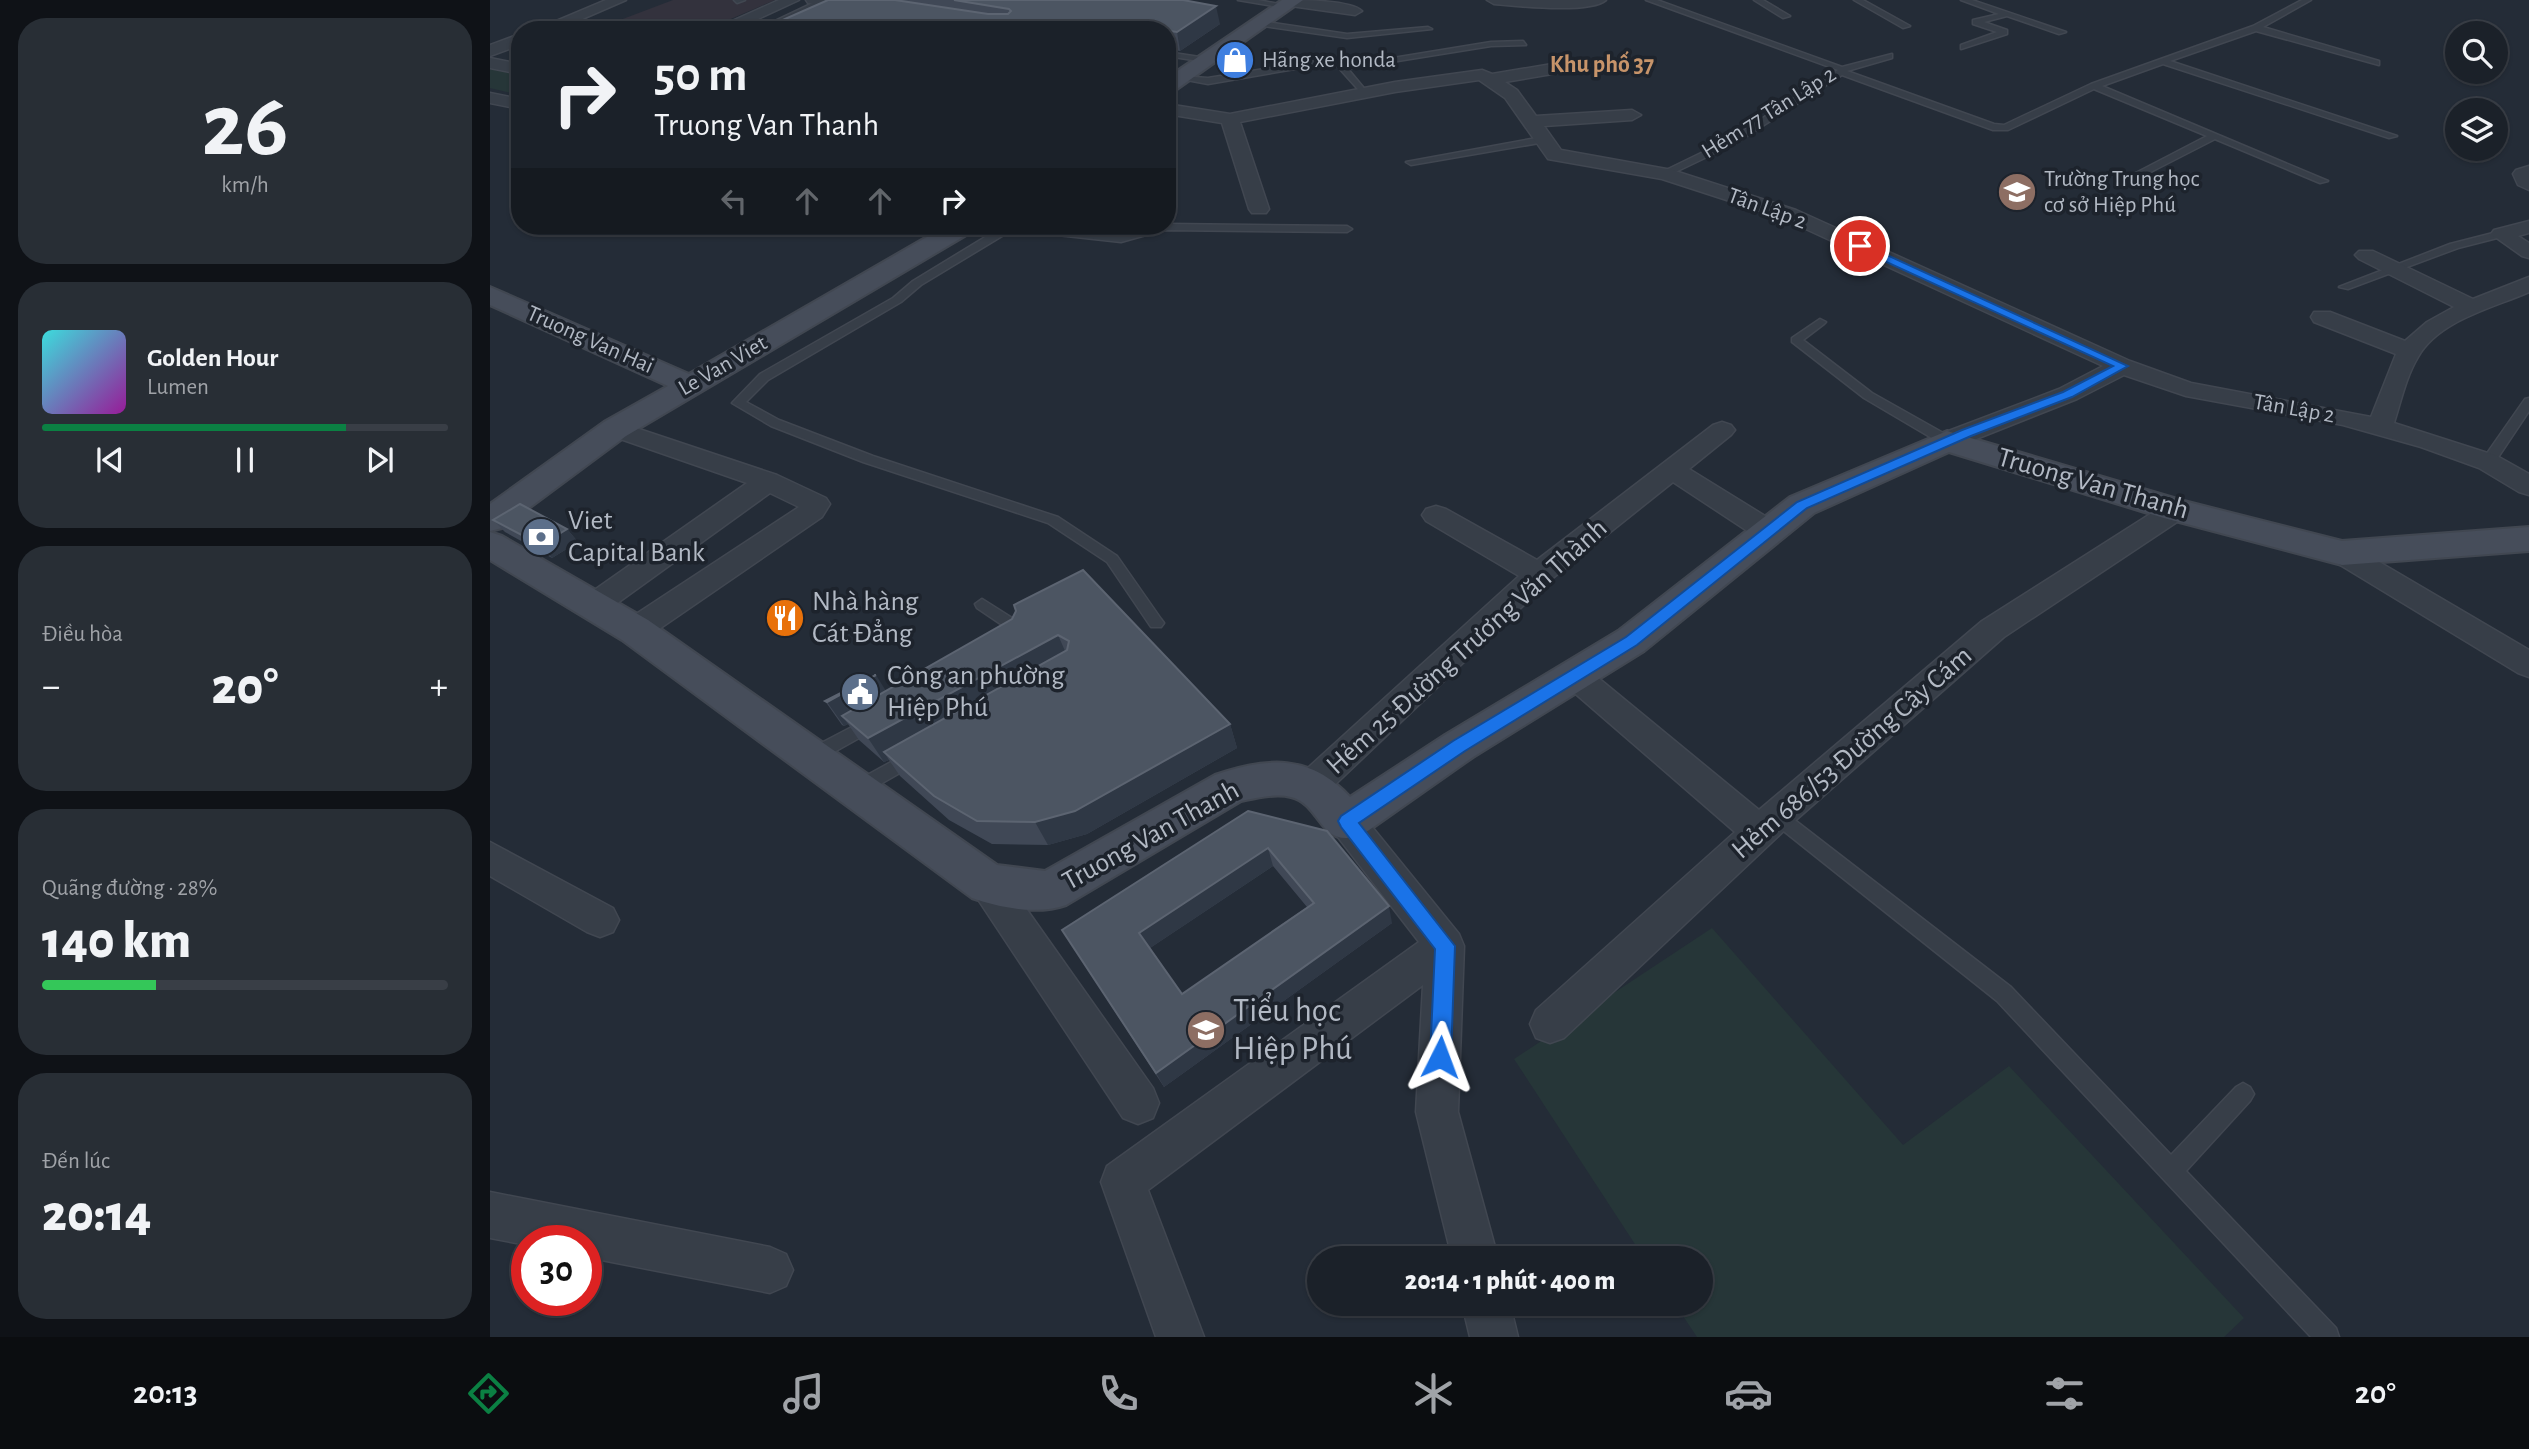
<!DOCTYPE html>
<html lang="vi">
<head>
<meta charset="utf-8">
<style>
  :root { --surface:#1b2129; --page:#282e35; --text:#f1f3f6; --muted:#a0a3a8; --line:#393e46; --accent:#0b8043 }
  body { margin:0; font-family:"Alegreya Sans",sans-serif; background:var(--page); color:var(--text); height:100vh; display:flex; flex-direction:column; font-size:26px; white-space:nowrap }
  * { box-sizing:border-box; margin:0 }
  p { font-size:23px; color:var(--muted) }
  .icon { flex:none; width:38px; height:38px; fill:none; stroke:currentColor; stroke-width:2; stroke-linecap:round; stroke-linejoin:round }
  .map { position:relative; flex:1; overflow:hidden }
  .sheet { display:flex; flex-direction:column; gap:18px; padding:18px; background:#0f1217; width:490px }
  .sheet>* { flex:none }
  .top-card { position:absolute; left:21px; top:21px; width:665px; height:214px; border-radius:28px; box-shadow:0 2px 5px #0004,0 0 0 2px var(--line); background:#1b2129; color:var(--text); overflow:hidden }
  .controls { position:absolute; left:1955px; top:21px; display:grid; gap:14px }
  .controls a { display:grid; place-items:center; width:63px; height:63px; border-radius:50%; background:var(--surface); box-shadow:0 2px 5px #0004,0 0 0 2px var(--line); font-size:35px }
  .speed { position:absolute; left:21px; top:1225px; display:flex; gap:14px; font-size:35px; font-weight:700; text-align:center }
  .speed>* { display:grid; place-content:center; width:91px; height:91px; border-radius:50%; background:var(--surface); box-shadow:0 2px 5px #0004,0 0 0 2px var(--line); line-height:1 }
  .speed .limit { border:10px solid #d22; background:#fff; color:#111 }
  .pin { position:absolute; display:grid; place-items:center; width:60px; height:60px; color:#fff; margin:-30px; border:4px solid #fff; border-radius:50%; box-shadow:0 2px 7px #0007 }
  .me { position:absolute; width:77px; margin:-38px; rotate:3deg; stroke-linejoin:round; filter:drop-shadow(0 0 5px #0008) }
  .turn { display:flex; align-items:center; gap:24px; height:147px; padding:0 28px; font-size:32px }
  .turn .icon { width:91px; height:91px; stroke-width:2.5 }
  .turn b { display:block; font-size:49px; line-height:60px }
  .lanes { display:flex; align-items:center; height:66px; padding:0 28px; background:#0003; justify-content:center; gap:35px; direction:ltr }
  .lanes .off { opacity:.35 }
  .big { font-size:52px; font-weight:800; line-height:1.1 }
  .sheet .tile { flex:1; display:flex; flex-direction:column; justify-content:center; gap:10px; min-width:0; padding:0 24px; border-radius:28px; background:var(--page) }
  .sheet .dial { align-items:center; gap:0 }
  .dial b { font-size:91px; line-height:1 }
  .song { display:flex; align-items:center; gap:21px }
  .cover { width:84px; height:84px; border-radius:10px; background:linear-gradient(135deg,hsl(180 70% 55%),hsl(300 70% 35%)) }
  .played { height:7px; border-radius:4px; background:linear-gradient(90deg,var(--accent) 75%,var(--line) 75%) }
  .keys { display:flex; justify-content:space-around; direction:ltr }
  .heat { display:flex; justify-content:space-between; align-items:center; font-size:38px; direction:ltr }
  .charge { height:10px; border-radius:5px; background:linear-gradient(90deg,#34c759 28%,var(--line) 0) }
  .trip { position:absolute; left:817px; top:1246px; width:406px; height:70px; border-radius:35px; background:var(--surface); box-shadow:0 2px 5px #0004,0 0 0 2px var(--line); font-weight:800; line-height:70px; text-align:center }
  .dock { display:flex; height:112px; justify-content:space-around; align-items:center; background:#0b0d10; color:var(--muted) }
  .dock .icon { width:49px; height:49px }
  .dock .on { color:var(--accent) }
  .dock b { font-size:32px; color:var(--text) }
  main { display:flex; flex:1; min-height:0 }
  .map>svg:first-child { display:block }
</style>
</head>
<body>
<main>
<section class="sheet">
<div class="tile dial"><b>26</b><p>km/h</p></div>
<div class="tile">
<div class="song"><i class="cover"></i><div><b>Golden Hour</b><p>Lumen</p></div></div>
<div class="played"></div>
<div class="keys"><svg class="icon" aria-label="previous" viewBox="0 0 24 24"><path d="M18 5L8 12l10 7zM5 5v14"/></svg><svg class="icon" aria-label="pause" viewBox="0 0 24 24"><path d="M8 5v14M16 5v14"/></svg><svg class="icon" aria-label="next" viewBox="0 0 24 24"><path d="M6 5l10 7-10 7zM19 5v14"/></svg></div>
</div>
<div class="tile"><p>Điều hòa</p>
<div class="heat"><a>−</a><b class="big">20°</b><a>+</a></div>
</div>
<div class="tile"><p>Quãng đường · 28%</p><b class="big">140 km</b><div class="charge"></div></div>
<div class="tile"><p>Đến lúc</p><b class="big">20:14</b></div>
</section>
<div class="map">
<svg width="2039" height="1337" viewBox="0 0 2039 1337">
  <rect width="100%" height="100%" fill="#242c37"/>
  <polygon fill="#33323d" points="183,0 285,0 215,30 145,30 117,25"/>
  <g fill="#263638">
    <polygon points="0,69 30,75 30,95 0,88"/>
    <polygon points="1222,928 1413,1145 1519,1066 1754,1318 1734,1337 1207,1337 1185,1304 1211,1304 1211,1258 1154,1258 1024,1059"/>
  </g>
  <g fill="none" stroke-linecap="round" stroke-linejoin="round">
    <g stroke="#414751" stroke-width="3">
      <g id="lane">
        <polygon points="244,0 255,0 247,3"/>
        <path d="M329,0l20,3 -4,2c-28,-4 -51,25 -79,25z"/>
        <polygon points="748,0 768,0 799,6 795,8"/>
        <polygon points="1156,0 1167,0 1352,67 1402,54 1402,58 1357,71 1504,124 1514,125 1601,84 1763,26 1812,0 1821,0 1773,27 1889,61 1889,65 1766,31 1680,61 1907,136 1899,138 1673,64 1612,86 1838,181 1830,183 1725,139 1643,181 1640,180 1640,176 1717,136 1604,89 1518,130 1503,130 1352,75 1246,143 1175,177 1172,176 1172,172 1240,139 1348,70"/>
        <polygon points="1264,0 1273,0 1300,16 1293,18"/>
        <polygon points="1364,0 1373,0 1420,26 1413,28"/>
        <polygon points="1471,0 1482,0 1576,32 1569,34 1517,16 1494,22 1517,30 1517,34 1471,49 1471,45 1507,32 1483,24 1483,20 1509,14"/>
        <polygon points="770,21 857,34 938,27 942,29 857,38 767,25"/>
        <polygon points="68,22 102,28 106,30 65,26"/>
        <polygon points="1033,41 1036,45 1001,46 858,69 878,93 874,96 848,67 1001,42"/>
        <polygon points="677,52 716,58 720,60 716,62 677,56"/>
        <polygon points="831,60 834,64 718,84 686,78 690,76 718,78"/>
        <polygon points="1052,137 1055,138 1055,142 921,165 916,162"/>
        <polygon points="677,224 857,226 862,229 857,232 674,230 631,242 522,230 431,285 411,302 278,380 256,402 289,420 383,456 568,517 627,556 671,619 674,623 671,627 661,627 617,562 558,523 373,462 281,426 242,403 270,374 403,298 423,281 510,228 508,226 532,226 631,236"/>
        <polygon points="2011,231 2015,232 2015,236 1968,248 1858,289 1849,287 1960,244"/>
        <polygon points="1330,319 1336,322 1334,324 1313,340 1382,393 1462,438 1462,444 1452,444 1374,398 1302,342 1302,338"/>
        <polygon points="2039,398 2039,411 2003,465 1993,465 1993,459 2035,399"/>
        <polygon points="492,599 530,623 534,637 531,641 521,641 518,629 487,608 485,604"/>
        <polygon points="381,717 387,718 389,723 387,728 328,761 316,761 314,756 316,751"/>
        <polygon points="423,750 429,752 431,757 429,762 373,794 367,796 361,794 358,789 361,784"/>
        <polygon points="1287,809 1293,811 1521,987 1681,1155 1746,1087 1753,1083 1760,1087 1764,1094 1760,1101 1696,1171 1846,1328 1849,1337 1821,1337 1507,1001 1281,821 1278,816 1281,811"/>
      </g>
    </g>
    <g stroke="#414751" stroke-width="3">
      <g id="street">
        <polygon points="116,0 136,0 67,30 45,30"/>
        <polygon points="289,0 309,0 244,30 222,30"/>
        <polygon points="316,0 340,0 340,1 333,5 318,3"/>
        <path d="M795,0c18,0 65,0 77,11l-7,4 -64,-9 -5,-1z"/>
        <path d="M997,0h119c-16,14 -89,6 -112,4z"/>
        <polygon points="30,34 30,45 0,56 0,45"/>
        <polygon points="0,58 30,64 30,74 0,68"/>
        <path d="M1125,60l6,2 2,3 -2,3 -57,4 -59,10 12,8 19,26 96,-6 9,5 -9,5 -88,6 17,24 111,20 124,40 334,151 61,22 180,34 25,-63 -82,-32 -3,-5 3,-5h16l75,29 22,-19 27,-15 -95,-48 -4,-4 4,-4h14l100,48 56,-22v15c-36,16 -90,28 -111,65 -12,20 -17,44 -24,66l103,33 32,18v21l-10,-3 -40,-24 -58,-21 -78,-22 -157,-29 -62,-21 -47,24 -121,48 -9,2 -9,-2 -4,-6 4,-6 121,-46 44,-23 -321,-148 -120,-39 -114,-20 -43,-61 -26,-18 -84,12 -155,30 29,87 -3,4h-14l-3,-4 -27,-86 -55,-9v-10l63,10 165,-32 87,-12 10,4 72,-12z"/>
        <polygon points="0,93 30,99 30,109 0,103"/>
        <polygon points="2039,166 2039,190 2028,185 2023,174 2026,170"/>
        <polygon points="2039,221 2039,233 2028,236 2039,243 2039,258 2032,256 2001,234 2004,230"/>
        <polygon points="125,421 287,475 336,498 340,504 332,517 156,638 145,641 134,638 130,630 134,622 309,507 280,493 115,612 104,616 93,612 89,605 93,598 257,483 116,434 112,429 116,424"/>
        <polygon points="1232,422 1241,425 1245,430 1241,435 1199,469 1288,524 1292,531 1288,538 1278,540 1268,538 1183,482 1059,581 833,796 821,800 809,796 804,786 809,776 1029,576 936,521 932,515 936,509 946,506 956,509 1047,560 1223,425"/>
        <polygon points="1686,501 1696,504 1700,510 1696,516 1514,637 1299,826 1074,1038 1060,1043 1046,1038 1040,1024 1046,1010 1245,832 1073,683 1068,675 1073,667 1084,663 1095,667 1269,810 1492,621 1676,504"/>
        <polygon points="1852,543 1862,546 2039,650 2039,677 2028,673 1842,560 1838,553 1842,546"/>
        <polygon points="857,807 870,812 969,934 974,946 968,1112 1008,1258 962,1258 926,1112 933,985 658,1190 714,1337 666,1337 611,1182 617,1166 929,942 844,832 839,822 844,812"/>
        <polygon points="0,842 123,908 129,920 123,932 110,937 97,932 0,876"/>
        <polygon points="498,868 511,873 663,1088 669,1103 663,1118 648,1124 633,1118 485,895 480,884 485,873"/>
        <polygon points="0,1192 280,1247 296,1254 303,1270 296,1286 280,1293 96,1257 96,1241 37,1241 37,1245 0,1238"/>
        <polygon points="972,1304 1020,1304 1028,1337 980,1337"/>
      </g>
    </g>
    <g stroke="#414751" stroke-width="4">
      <g id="secondary">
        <polygon points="792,0 813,0 684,91 677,93 677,78"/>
        <polygon points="456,226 486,226 483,231 136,436 12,528 0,531 0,504 114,422 178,386 0,305 0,287 199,374"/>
        <path d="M1457,431l237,70 158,40 187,-14v24l-187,14 -178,-47 -215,-66 -135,61 -170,138 -171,106 -111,78c-44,15 -39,-30 -71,-38 -16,-4 -35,1 -50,4l-175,104c-28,10 -66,3 -94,-7l-350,-258 -132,-80v-28l12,4 146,84 349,245 48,6 170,-96c52,-18 95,-21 135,22l95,-62 173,-104 172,-134z"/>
      </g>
    </g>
    <use href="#lane" fill="#373e48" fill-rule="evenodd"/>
    <use href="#street" fill="#373e48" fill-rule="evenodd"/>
    <use href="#secondary" fill="#464d5a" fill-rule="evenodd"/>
  </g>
  <g fill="#404856" fill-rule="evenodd">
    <polygon points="338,0 693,0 730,24 690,51 677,49 677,30 270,30"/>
    <polygon points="3,520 77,529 88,542 62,558 15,532"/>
    <polygon points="526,611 740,724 747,748 597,834 558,845 502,844 459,820 410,776 399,760 394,762 369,740 358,724 354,726 352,725 335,701 396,691 522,619"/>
    <path d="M758,811l144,112 -228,164 -102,-157zM783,866l34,41 -125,87 -32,-46z"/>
  </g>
  <g fill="#2f3845">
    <polygon points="726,6 730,24 690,51 687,32"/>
    <polygon points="77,529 88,542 62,558 51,545"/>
    <polygon points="568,635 579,660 394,752 399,760 394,762 378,738"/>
    <polygon points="386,675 401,699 352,716 358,724 354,726 337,702"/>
    <polygon points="740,724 747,748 597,834 558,845 545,822"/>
    <polygon points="778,848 783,866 657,950 649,933"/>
    <polygon points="899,906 902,923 674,1087 666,1073"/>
  </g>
  <g fill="#4c5562" stroke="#5c6471" stroke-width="2" fill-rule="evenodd">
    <polygon points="338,0 405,0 498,14 518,14 521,11 519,9 464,0 693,0 726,6 687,32 652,27 647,30 270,30"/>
    <polygon points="30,504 77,529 51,545 3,520"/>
    <polygon points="593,570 740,724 585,811 545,822 487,821 444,796 394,752 577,650 579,641 568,635 378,738 352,716 522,619 526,611 524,605"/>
    <polygon points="386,675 337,702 335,701"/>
    <path d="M758,811l79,20 62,75 -233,167 -94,-143zM778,848l46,55 -132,91 -43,-61z"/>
  </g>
  <polygon fill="#1a73e8" stroke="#114b97" stroke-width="2" points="1366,244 1373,244 1638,366 1582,397 1481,436 1317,508 1147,645 975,751 869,823 965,946 961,1057 957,1064 950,1067 943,1064 940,1057 945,949 851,827 848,821 851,816 963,741 1136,637 1307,502 1472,430 1573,392 1623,366 1366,248"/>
  <defs>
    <g id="shop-disc" transform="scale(2.0125)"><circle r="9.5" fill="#3f7fe0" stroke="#1d232c"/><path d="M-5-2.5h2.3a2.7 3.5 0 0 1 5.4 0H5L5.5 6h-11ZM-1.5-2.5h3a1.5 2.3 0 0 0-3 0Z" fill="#fff"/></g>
    <g id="school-disc" transform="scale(2.0125)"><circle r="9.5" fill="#8d6e63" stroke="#1d232c"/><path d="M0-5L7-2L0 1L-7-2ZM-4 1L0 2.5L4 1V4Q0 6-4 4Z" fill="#fff"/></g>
    <g id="bank-disc" transform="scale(2.0125)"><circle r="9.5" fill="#5c6f8a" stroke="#1d232c"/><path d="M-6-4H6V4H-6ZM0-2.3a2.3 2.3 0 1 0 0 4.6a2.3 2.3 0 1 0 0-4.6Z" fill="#fff"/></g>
    <g id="restaurant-disc" transform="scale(2.0125)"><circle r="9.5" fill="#e8710a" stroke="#1d232c"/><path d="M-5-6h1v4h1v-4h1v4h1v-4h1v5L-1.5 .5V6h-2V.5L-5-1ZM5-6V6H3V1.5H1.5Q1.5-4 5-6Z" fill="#fff"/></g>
    <g id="civic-disc" transform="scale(2.0125)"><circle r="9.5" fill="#5c6f8a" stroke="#1d232c"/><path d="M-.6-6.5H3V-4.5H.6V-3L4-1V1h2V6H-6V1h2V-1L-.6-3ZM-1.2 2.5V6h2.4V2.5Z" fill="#fff"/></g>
  </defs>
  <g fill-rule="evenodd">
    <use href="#shop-disc" x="745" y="60"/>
    <use href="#school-disc" x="1527" y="192"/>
    <use href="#bank-disc" x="51" y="537"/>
    <use href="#restaurant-disc" x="295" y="618"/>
    <use href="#civic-disc" x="370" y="692"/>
    <use href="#school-disc" x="716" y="1030"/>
  </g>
  <g text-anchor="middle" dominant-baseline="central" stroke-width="7" stroke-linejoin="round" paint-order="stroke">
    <g font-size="23" fill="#b2b9c4" stroke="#1d232c" text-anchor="start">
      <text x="772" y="60">Hãng xe honda</text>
      <text x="1554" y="179">Trường Trung học<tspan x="1554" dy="26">cơ sở Hiệp Phú</tspan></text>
    </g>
    <g font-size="23" fill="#b2b9c4" stroke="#1d232c">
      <text transform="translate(1279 113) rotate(-32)">Hẻm 77 Tân Lập 2</text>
      <text transform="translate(1277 209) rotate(20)">Tân Lập 2</text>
      <text transform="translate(100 340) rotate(24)">Truong Van Hai</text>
      <text transform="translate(233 366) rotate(-30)">Le Van Viet</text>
      <text transform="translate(1804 409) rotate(10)">Tân Lập 2</text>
    </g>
    <g font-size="24" font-weight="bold" fill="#c7946a" stroke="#1d232c">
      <text x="1112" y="65">Khu phố 37</text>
    </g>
    <g font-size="28" fill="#b2b9c4" stroke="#1d232c">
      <text transform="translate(1603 484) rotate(16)">Truong Van Thanh</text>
      <text transform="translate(977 647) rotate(-42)">Hẻm 25 Đường Trương Văn Thành</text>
      <text transform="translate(1362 753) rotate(-41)">Hẻm 686/53 Đường Cây Cám</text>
      <text transform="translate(661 836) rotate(-29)">Truong Van Thanh</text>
    </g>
    <g font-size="28" fill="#b2b9c4" stroke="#1d232c" text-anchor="start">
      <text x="78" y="521">Viet<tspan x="78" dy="32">Capital Bank</tspan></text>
      <text x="322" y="602">Nhà hàng<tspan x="322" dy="32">Cát Đẳng</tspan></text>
      <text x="397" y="676">Công an phường<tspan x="397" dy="32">Hiệp Phú</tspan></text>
    </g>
    <g font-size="33" fill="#b2b9c4" stroke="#1d232c" text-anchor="start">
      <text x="743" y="1011">Tiểu học<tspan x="743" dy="38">Hiệp Phú</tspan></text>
    </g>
  </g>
</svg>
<div class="controls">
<a><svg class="icon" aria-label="search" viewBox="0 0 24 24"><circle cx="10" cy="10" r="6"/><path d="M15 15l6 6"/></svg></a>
<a><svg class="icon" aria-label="layers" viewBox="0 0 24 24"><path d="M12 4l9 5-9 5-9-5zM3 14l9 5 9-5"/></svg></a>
</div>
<div class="speed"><div class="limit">30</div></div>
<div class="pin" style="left:1370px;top:246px;background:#d93025"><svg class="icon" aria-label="arrive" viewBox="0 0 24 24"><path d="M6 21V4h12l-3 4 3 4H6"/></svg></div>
<svg class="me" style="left:950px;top:1057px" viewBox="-20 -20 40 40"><path d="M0-17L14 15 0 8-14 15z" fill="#1a73e8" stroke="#fff" stroke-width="4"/></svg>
<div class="trip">20:14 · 1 phút · 400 m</div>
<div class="top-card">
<div class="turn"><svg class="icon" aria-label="right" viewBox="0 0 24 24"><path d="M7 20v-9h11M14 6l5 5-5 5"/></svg><div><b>50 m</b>Truong Van Thanh</div></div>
<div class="lanes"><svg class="icon off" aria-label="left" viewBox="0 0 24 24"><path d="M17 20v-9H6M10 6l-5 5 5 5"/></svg><svg class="icon off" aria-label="ahead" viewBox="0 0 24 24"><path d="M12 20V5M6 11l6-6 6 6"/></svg><svg class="icon off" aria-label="ahead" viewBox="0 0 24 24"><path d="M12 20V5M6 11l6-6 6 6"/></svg><svg class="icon" aria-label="right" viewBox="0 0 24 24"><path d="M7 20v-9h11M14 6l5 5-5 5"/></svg></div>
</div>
</div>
</main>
<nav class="dock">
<b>20:13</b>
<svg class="icon on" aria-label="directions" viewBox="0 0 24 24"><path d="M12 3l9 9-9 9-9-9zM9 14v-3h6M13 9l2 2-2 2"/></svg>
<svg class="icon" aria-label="music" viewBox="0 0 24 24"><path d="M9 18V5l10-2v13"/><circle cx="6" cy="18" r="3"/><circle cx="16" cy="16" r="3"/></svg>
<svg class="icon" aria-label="phone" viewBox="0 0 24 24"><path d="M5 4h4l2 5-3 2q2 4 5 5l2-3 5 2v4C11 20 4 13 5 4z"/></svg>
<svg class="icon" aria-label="climate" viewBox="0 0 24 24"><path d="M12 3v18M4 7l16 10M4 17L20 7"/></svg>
<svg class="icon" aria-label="car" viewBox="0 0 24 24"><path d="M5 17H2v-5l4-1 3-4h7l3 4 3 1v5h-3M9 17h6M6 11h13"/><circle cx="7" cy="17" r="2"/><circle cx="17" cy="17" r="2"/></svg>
<svg class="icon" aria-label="filters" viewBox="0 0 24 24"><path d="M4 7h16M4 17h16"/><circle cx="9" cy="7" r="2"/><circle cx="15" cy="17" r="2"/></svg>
<b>20°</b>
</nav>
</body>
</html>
